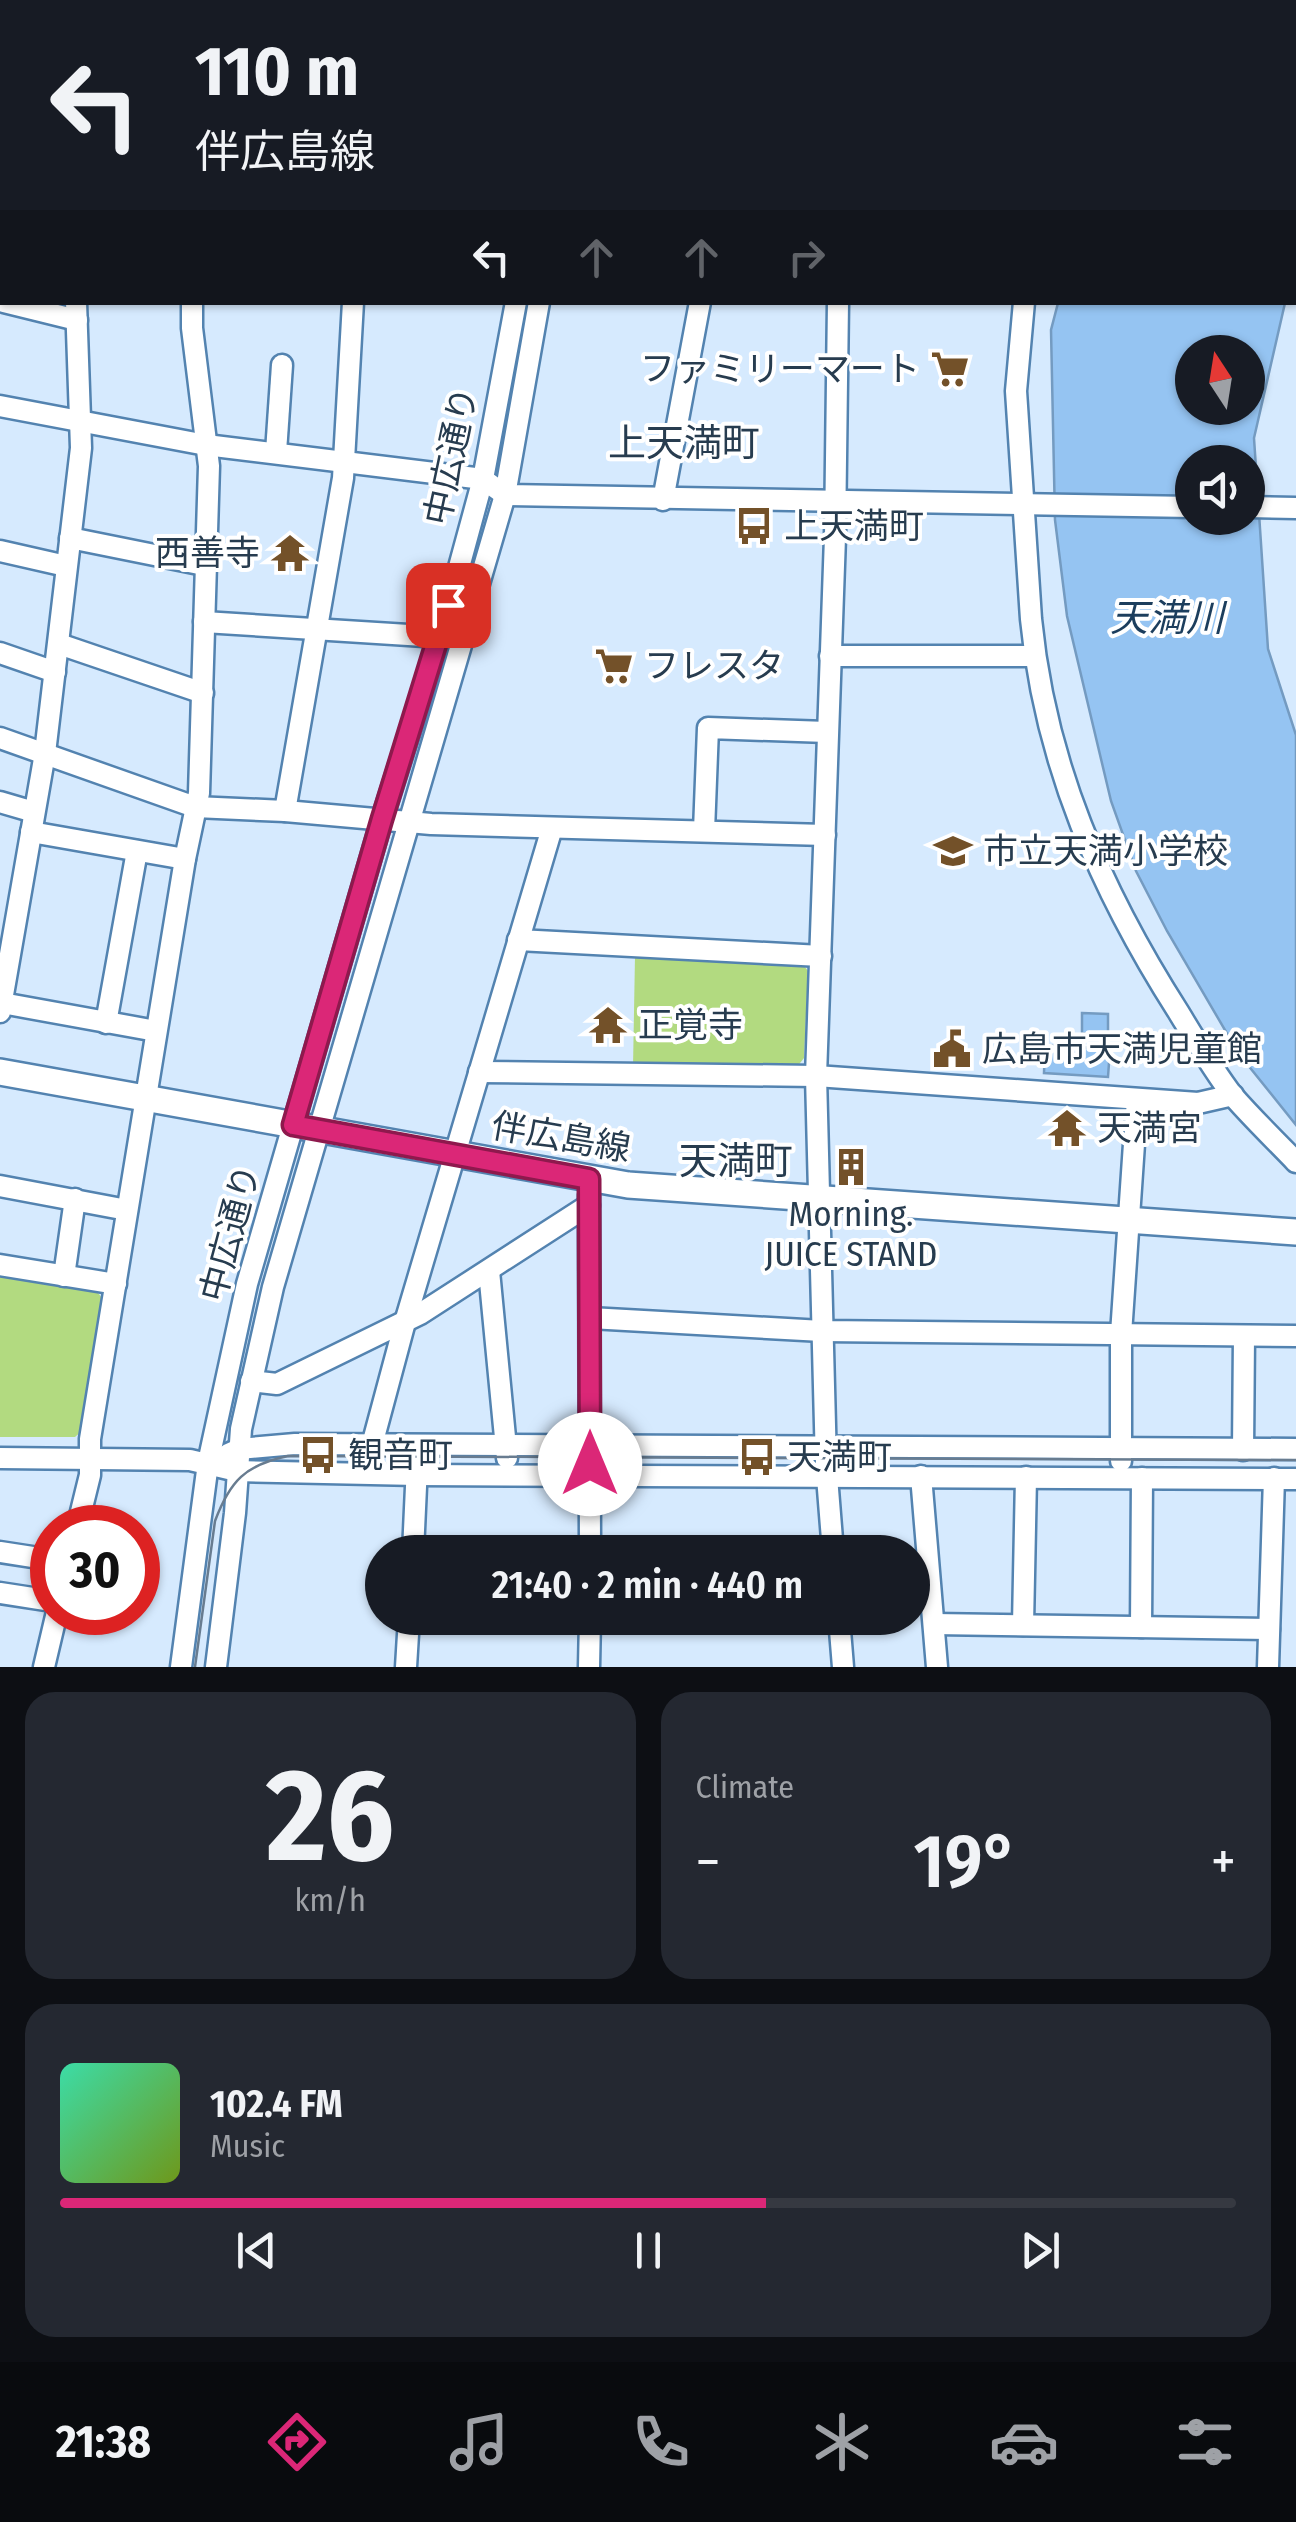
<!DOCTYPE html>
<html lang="en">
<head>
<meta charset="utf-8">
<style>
  :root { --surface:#171b24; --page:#242831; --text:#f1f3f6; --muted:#9ea1a6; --line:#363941; --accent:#db2777 }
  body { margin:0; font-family:"Fira Sans Condensed","Noto Sans JP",sans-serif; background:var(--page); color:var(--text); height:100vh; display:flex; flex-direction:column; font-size:38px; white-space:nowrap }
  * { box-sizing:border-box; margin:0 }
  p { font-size:32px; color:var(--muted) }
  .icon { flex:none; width:55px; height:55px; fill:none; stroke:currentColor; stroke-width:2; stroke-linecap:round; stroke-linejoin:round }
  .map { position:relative; height:1667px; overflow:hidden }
  .details { display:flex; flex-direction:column; gap:25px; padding:25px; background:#0d0f14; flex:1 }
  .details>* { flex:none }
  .hud { position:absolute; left:0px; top:0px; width:1298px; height:305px; box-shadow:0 2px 8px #0004; background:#171b24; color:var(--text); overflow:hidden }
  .needle { width:65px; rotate:348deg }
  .tools { position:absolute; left:1175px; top:335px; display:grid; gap:20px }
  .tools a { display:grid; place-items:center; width:90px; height:90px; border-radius:50%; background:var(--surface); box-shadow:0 2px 8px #0004; font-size:50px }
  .speed { position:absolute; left:30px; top:1505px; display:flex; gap:20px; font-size:50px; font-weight:700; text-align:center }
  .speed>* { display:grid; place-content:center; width:130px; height:130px; border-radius:50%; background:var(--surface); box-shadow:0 2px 8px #0004; line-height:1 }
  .speed .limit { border:15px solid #d22; background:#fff; color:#111 }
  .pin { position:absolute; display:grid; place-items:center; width:85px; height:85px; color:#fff; margin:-42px; border-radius:20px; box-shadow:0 5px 15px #0006 }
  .me { position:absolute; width:110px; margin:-55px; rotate:0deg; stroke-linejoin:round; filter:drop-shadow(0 0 8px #0008) }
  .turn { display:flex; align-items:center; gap:35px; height:210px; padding:0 30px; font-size:45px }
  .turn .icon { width:130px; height:130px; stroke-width:2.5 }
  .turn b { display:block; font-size:70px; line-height:85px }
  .lanes { display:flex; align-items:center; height:95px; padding:0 30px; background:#0003; justify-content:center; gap:50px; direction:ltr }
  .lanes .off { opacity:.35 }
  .big { font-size:75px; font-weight:600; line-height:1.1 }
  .details .tile { flex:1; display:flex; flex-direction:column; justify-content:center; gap:15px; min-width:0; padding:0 35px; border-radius:30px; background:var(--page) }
  .details .dial { align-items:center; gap:0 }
  .dial b { font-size:130px; line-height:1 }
  .song { display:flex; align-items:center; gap:30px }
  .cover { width:120px; height:120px; border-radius:15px; background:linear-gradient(135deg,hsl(160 70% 55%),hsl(80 70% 35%)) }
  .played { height:10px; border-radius:5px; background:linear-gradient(90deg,var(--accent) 60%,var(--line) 60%) }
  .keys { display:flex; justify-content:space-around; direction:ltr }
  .heat { display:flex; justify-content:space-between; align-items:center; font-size:55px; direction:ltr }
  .details .tiles { flex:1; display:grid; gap:25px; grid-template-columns:1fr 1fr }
  .tile:last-child { grid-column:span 2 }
  .trip { position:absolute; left:365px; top:1535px; width:565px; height:100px; border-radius:50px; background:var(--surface); box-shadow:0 2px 8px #0004; font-weight:600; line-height:100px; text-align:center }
  .tab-bar { display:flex; height:160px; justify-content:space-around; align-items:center; background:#090b0e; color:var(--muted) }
  .tab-bar .icon { width:70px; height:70px }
  .tab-bar .selected { color:var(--accent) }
  .tab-bar b { font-size:45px; color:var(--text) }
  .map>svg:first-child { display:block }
</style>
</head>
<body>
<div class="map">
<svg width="1296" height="1667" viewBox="0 0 1296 1667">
  <rect width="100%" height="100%" fill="#d6eafe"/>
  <g fill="#b2da80">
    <polygon points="635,956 802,963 808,971 804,1058 796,1068 633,1068"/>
    <polygon points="0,1271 95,1289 102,1298 83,1430 75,1437 0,1437"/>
  </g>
  <g fill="#95c4f2" stroke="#749bc1" stroke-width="2.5" fill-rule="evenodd">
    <polygon points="1204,0 1296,0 1295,269 1295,2 1203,2"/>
    <path d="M1058,303h227l-31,135 14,211 28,86v390l-57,-71 -72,-123 -31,-60 -25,-70 -44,-185 -12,-96 -4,-190zM1192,352h56v56h-56zM1192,462h56v56h-56z"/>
    <polygon points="1082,1013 1108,1014 1108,1034 1082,1033"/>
    <polygon points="1045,1045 1110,1049 1108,1077 1044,1073"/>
  </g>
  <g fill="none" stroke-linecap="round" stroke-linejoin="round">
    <g stroke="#5383b0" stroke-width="25">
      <g id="minor">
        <polyline points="203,2 203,0"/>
        <polyline points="371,2 372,0"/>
        <polyline points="572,2 572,0"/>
        <polyline points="598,2 599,0"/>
        <polyline points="844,2 844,0"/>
        <polyline points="1050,2 1050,0"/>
        <polyline points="1158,2 1159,0"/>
        <polyline points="0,110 2,110"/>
        <polyline points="4,302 77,320"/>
        <path d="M1024,302l-8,89 15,228c14,145 70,272 148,394 17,28 34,57 54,83 20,23 42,44 63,66"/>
        <polyline points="0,406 206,445 483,479 505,495 1192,507"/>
        <polyline points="276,452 282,365"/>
        <polyline points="663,500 700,302"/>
        <polyline points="1248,507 1296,508"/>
        <polyline points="70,538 204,565"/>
        <polyline points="0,551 66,566"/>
        <polyline points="204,622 440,637"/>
        <polyline points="59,644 203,693"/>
        <polyline points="0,653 55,672"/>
        <polyline points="830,656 1034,656"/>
        <polyline points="0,738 195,807 285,811 431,824 825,835"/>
        <polyline points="0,802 34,812"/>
        <polyline points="285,811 343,478 353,302"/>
        <polyline points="704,831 708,728 827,732"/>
        <polyline points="31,832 185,859"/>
        <polyline points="518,940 821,956"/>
        <polyline points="2,1003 156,1031"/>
        <polyline points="0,1012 45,753 81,448 76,302"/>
        <polyline points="106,1023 137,851"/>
        <polyline points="479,1072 816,1076 1198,1103 1233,1095"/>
        <polyline points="0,1186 127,1210"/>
        <polyline points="589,1196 590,1552"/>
        <polyline points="0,1265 116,1284"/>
        <polyline points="489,1271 507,1458"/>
        <polyline points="64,1276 75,1199"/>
        <polyline points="590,1318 822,1331 1296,1336"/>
        <polyline points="251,1381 277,1384 420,1314 589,1205"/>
        <polyline points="372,1445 405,1322 552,828"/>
        <polyline points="1243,1450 1244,1336"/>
        <polyline points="228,1454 239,1449 295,1444 1296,1449"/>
        <polyline points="0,1458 190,1460 237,1471 417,1475 1296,1479"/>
        <polyline points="1121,1461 1121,1334 1137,1100"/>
        <polyline points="921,1476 937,1667"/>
        <polyline points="77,1528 90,1475 90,1439 185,859 199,793 209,466 192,328 192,302"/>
        <polyline points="0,1552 52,1560"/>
        <polyline points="413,1552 417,1465"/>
        <polyline points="833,1552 826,1464 816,1076 835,537 838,302"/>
        <polyline points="0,1593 52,1601"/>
        <polyline points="839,1618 843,1667"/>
        <polyline points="934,1624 1269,1629"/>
        <polyline points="1023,1625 1026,1477"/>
        <polyline points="1141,1627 1142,1478"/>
        <polyline points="44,1667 57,1612"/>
        <polyline points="181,1667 208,1463 247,1284 382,819 440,637 483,479 516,302"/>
        <polyline points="216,1667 235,1513 241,1429 273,1287 505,495 539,302"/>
        <polyline points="406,1667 409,1618"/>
        <polyline points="589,1667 590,1618"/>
        <polyline points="1268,1667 1274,1478"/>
      </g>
    </g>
    <g stroke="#5383b0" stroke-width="30">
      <polyline id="major" points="0,1072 628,1185 1296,1232"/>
    </g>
    <use href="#minor" stroke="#fff" stroke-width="20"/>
    <use href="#major" stroke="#fff" stroke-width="25"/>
    <path stroke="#687c90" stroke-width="2.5" d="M195,1667l20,-146c15,-40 30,-56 73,-65l1008,4"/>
  </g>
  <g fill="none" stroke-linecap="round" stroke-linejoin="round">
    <g stroke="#8e194d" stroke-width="25">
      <polyline id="route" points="448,605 382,819 293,1125 589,1179 590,1464"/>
    </g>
    <use href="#route" stroke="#db2777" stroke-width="18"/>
  </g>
  <defs>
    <g id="supermarket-bare" transform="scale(3)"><path d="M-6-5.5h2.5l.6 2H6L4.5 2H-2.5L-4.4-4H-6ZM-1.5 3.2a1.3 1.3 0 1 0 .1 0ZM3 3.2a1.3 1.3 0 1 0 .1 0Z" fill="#735129" stroke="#fff" stroke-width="2.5" paint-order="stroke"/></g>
    <g id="bus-bare" transform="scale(3)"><path d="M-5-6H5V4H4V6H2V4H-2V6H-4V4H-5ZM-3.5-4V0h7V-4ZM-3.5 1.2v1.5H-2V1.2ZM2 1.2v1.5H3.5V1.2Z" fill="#735129" stroke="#fff" stroke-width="2.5" paint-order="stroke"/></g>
    <g id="temple-bare" transform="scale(3)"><path d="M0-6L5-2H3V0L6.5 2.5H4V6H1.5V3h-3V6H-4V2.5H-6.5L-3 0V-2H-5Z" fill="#735129" stroke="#fff" stroke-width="2.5" paint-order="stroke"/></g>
    <g id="school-bare" transform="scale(3)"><path d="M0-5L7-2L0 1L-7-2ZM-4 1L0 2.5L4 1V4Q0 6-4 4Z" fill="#735129" stroke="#fff" stroke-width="2.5" paint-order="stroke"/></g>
    <g id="civic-bare" transform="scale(3)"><path d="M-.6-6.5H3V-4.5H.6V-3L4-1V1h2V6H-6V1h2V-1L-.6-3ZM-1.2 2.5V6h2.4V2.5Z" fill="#735129" stroke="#fff" stroke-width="2.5" paint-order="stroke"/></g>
    <g id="building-bare" transform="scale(3)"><path d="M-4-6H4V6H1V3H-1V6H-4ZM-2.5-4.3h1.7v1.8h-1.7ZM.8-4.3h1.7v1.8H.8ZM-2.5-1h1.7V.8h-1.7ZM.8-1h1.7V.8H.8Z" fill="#735129" stroke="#fff" stroke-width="2.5" paint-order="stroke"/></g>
  </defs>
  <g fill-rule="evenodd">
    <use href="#supermarket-bare" x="950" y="369"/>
    <use href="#bus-bare" x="754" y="526"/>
    <use href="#temple-bare" x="290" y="553"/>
    <use href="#supermarket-bare" x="614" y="666"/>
    <use href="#school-bare" x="953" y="851"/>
    <use href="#temple-bare" x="608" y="1025"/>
    <use href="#civic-bare" x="952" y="1049"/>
    <use href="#temple-bare" x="1067" y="1128"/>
    <use href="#building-bare" x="851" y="1167"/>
    <use href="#bus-bare" x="318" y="1455"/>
    <use href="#bus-bare" x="757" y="1457"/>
  </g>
  <g text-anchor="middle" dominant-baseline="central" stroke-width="8" stroke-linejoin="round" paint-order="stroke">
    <g font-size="35" fill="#273c4f" stroke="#fff" text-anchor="start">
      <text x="920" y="369" text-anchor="end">ファミリーマート</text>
      <text x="784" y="526">上天満町</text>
      <text x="260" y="553" text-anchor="end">西善寺</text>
      <text x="644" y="666">フレスタ</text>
      <text x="983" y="851">市立天満小学校</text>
      <text x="638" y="1025">正覚寺</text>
      <text x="982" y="1049">広島市天満児童館</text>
      <text x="1097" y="1128">天満宮</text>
      <text x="851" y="1214" text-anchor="middle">Morning.<tspan x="851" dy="40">JUICE STAND</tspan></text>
      <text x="348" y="1455">観音町</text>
      <text x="787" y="1457">天満町</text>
    </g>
    <g font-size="35" fill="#273c4f" stroke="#fff">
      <text transform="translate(451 456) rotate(-78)">中広通り</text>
      <text transform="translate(561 1137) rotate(10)">伴広島線</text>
      <text transform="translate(230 1233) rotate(-75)">中広通り</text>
    </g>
    <g font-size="38" fill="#273c4f" stroke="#fff">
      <text x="684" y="443">上天満町</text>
      <text x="736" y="1161">天満町</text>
    </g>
    <g font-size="38" font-style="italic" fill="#1c3e5d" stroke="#fff">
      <text x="1167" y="618">天満川</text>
    </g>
  </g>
</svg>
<div class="tools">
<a><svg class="needle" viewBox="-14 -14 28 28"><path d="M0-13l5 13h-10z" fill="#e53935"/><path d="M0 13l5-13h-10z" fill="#9ea1a6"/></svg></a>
<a><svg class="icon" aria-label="sound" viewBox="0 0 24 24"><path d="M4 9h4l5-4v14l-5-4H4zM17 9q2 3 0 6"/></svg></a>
</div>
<div class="speed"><div class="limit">30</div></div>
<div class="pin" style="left:448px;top:605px;background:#d93025"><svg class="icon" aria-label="arrive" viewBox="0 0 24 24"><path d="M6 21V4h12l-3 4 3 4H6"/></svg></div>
<svg class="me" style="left:590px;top:1464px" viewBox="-20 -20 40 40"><circle r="19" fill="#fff"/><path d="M0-13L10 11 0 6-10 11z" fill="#db2777"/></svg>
<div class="trip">21:40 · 2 min · 440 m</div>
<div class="hud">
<div class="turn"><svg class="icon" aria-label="left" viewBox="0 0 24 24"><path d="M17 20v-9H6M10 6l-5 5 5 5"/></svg><div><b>110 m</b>伴広島線</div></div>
<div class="lanes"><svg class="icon" aria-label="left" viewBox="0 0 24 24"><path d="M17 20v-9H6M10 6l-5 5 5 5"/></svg><svg class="icon off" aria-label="ahead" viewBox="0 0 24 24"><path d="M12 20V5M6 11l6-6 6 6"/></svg><svg class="icon off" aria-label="ahead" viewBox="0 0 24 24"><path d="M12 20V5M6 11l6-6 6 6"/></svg><svg class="icon off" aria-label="right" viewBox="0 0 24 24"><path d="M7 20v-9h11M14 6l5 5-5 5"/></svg></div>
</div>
</div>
<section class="details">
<div class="tiles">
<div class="tile dial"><b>26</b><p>km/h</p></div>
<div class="tile"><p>Climate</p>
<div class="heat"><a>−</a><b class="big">19°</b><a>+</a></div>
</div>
<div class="tile">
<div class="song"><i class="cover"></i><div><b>102.4 FM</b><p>Music</p></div></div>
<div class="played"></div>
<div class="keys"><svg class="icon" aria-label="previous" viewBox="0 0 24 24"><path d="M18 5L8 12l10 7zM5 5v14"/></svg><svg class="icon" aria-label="pause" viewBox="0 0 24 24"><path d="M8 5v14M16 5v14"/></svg><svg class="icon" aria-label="next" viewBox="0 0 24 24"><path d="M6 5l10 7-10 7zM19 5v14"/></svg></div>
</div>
</div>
</section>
<nav class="tab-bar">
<b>21:38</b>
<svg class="icon selected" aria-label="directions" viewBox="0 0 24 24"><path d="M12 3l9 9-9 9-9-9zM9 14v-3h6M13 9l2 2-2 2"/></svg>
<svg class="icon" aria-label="music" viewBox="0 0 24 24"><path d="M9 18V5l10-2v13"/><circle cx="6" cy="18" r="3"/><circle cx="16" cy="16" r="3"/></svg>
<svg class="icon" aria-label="phone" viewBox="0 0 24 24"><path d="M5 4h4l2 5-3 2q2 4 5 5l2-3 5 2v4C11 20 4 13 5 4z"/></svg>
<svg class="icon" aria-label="climate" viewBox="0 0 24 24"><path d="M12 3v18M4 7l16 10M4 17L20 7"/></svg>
<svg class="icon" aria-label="car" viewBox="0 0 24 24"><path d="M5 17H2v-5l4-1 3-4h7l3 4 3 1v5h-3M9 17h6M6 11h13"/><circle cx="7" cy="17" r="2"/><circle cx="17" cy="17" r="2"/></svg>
<svg class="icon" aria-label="filters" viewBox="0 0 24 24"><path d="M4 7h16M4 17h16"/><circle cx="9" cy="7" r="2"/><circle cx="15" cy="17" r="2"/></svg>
</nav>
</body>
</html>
